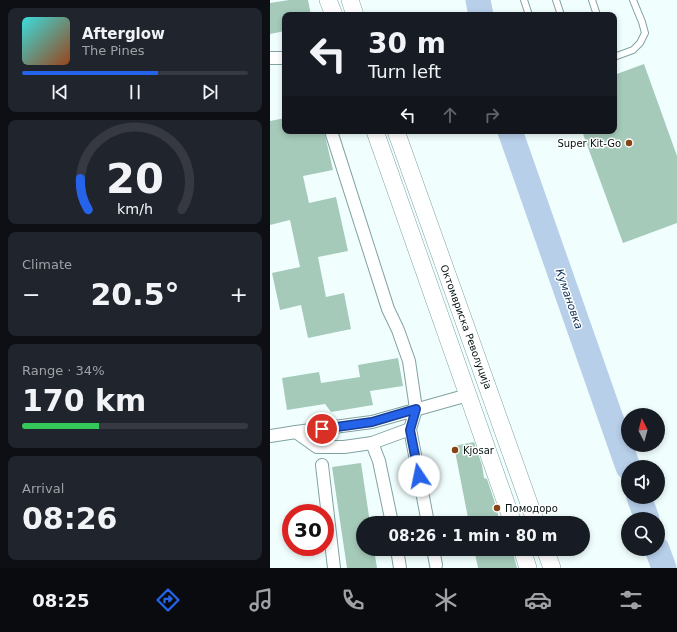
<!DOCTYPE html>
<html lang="en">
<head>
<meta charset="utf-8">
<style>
  :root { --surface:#171b24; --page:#20242c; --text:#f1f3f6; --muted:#9ea1a6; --line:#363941; --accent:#2563eb }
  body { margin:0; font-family:"DejaVu Sans",sans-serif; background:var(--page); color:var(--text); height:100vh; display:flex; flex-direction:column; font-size:15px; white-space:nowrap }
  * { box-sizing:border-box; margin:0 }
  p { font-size:13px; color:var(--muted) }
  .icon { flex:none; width:22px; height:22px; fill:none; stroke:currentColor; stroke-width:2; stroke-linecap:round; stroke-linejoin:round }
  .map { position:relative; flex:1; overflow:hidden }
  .drawer { display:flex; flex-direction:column; gap:8px; padding:8px; background:#0d0f14; width:270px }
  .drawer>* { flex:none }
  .hud { position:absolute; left:12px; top:12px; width:335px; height:122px; border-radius:8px; box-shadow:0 2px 6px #0003; background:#171b24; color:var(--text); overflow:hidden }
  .needle { width:26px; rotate:354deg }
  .buttons { position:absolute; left:351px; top:408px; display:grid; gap:8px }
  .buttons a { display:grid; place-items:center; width:44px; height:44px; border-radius:50%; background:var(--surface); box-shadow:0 2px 6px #0003; font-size:20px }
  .speed { position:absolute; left:12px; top:504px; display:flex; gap:8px; font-size:20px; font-weight:700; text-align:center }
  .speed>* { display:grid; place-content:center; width:52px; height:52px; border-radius:50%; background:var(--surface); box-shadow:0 2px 6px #0003; line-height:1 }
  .speed .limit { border:6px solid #d22; background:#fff; color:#111 }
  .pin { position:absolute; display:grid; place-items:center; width:34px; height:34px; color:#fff; margin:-17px; border:2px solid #fff; border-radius:50%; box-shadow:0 1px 4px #0007 }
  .me { position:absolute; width:44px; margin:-22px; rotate:349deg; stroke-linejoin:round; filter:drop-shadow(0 0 3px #0008) }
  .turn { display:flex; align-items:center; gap:14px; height:84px; padding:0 20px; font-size:18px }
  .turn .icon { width:52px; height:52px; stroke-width:2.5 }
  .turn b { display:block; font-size:28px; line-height:34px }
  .lanes { display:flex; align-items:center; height:38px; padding:0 20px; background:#0003; justify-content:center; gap:20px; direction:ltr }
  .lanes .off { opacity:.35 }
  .big { font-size:30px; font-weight:800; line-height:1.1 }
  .drawer .card { flex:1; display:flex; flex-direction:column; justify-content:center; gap:6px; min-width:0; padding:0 14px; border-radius:8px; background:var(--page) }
  .drawer .dial { align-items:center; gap:0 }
  .dial svg { height:104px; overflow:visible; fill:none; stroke:var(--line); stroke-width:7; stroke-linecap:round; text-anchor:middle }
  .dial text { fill:var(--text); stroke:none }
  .song { display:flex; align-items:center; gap:12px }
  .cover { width:48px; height:48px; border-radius:6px; background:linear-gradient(135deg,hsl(180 70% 55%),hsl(20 70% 35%)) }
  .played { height:4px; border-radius:2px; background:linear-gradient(90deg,var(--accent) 60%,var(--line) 60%) }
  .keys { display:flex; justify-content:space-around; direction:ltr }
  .heat { display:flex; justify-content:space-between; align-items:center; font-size:22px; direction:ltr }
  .charge { height:6px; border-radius:3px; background:linear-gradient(90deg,#34c759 34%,var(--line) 0) }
  .trip { position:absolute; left:86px; top:516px; width:234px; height:40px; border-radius:20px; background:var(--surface); box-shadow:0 2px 6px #0003; font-weight:800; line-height:40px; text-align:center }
  .menu { display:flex; height:64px; justify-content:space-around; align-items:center; background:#090b0e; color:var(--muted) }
  .menu .icon { width:28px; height:28px }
  .menu .current { color:var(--accent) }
  .menu b { font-size:18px; color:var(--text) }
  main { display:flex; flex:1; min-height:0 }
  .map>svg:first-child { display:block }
</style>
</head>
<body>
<main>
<section class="drawer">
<div class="card">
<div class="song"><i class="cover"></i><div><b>Afterglow</b><p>The Pines</p></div></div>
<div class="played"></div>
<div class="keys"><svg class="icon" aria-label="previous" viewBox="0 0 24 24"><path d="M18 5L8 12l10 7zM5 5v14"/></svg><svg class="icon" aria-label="pause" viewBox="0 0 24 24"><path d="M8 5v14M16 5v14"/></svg><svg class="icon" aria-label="next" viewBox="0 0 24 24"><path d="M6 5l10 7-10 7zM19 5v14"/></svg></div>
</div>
<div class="card dial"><svg viewBox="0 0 100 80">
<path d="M14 69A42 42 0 1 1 86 69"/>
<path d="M14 69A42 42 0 0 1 8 45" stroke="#2563eb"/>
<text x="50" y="56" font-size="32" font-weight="700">20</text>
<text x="50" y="72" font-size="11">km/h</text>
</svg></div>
<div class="card"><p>Climate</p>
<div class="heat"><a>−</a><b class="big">20.5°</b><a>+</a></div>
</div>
<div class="card"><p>Range · 34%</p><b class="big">170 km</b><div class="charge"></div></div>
<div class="card"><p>Arrival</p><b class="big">08:26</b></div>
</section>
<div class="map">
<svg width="407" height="568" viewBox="0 0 407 568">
  <rect width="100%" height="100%" fill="#f0fffe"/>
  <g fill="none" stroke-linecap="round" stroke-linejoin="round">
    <g stroke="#b8cfea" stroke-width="25">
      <polyline points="208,0 211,15"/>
      <polyline points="240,131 358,467"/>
      <polyline points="369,497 377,519"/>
      <polyline points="387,549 394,568"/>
    </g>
  </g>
  <g fill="#a5caba">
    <polygon points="19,0 38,0 41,15 15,15 15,31 0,34 0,3"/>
    <polygon points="374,64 407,156 407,223 353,243 312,131 344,131 344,75"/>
    <polygon points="15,118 15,131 54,131 63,170 33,176 39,203 66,197 78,251 48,257 56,297 74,293 81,329 38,338 31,305 10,310 2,273 30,267 20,220 0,225 0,121"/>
    <polygon points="128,358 133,386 100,391 103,405 61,412 55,404 17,410 12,378 49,372 51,383 90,377 88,365"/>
    <polygon points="204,442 212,465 214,478 217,479 226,506 230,523 199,523 184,446"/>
    <polygon points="91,463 100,523 93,523 93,549 104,549 107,568 77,568 62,467"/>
    <polygon points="204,549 242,549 247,568 208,568"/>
  </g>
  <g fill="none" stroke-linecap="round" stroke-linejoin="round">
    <g stroke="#81a2a2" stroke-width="8">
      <g id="lane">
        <polyline points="254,0 259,15"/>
        <polyline points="286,0 291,15"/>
        <polyline points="322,0 327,15"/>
        <polyline points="344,57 363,50 370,43 375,33 372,22 363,0"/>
      </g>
    </g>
    <g stroke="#81a2a2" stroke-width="14">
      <g id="street">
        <polyline points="0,58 15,58"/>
        <polyline points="61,131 118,309 128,330 139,361 146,409 140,429 158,523"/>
        <polyline points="26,432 47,447 74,447 102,443 140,429"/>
        <polyline points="0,436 26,432 102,422 198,395"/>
        <polyline points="102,443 109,461 122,523"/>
        <polyline points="52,465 64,568"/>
        <polyline points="127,549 130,568"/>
        <polyline points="163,549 166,565"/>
      </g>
    </g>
    <g stroke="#81a2a2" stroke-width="18">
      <g id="secondary">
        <polyline points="58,0 64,15"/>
        <polyline points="80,0 85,15"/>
        <polyline points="105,131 243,523"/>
        <polyline points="126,131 266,523"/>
        <polyline points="252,549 258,568"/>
        <polyline points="275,549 282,568"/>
      </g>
    </g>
    <use href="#lane" stroke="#fff" stroke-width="6"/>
    <use href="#street" stroke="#fff" stroke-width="12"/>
    <use href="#secondary" stroke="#fff" stroke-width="17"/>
  </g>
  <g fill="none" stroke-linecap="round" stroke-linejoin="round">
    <g stroke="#184099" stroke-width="10">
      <polyline id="route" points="52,429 102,422 146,409 140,430 149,476"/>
    </g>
    <use href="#route" stroke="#2563eb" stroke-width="7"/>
  </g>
  <g fill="#864314" stroke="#fff" stroke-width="1.5">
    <circle cx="359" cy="143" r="4"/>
    <circle cx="185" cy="450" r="4"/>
    <circle cx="227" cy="508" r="4"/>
  </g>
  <g text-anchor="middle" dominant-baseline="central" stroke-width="3" stroke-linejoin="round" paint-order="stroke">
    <g font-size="10" fill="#061212" stroke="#fff" text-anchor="start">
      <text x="351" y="143" text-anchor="end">Super Kit-Go</text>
      <text x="193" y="450">Kjosar</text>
      <text x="235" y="508">Помодоро</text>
    </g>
    <g font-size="10" fill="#061212" stroke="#fff">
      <text transform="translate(196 327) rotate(70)">Октомвриска Револуција</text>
    </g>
    <g font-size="11" font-style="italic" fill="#0c2e52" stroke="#fff">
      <text transform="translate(299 299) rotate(71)">Кумановка</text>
    </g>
  </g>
</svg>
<div class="buttons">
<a><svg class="needle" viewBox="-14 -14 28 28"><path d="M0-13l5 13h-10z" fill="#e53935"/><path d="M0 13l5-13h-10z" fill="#9ea1a6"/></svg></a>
<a><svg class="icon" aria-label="sound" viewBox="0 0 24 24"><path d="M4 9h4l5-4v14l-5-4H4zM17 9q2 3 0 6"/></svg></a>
<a><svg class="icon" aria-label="search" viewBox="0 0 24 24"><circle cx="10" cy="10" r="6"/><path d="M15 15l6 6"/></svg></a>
</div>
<div class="speed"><div class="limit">30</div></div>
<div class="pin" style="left:52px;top:429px;background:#d93025"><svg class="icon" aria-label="arrive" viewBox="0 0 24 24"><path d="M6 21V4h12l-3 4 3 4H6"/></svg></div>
<svg class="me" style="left:149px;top:476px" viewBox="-20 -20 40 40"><circle r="19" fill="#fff"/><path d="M0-13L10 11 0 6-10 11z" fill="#2563eb"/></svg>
<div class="trip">08:26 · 1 min · 80 m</div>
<div class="hud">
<div class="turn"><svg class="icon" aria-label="left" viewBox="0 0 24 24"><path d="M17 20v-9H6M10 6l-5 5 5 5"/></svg><div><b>30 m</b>Turn left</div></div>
<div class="lanes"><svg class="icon" aria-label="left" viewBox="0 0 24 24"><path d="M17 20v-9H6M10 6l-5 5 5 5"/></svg><svg class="icon off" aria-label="ahead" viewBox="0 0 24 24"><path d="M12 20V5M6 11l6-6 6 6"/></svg><svg class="icon off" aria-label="right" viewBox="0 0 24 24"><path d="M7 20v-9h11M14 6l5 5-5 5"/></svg></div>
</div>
</div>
</main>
<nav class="menu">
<b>08:25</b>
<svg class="icon current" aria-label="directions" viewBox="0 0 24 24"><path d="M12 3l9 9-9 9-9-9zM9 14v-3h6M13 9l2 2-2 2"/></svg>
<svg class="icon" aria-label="music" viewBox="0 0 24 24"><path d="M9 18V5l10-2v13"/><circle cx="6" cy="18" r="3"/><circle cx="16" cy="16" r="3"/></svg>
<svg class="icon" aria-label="phone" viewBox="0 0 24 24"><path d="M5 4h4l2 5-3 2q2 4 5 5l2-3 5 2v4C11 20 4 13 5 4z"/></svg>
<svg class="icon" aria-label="climate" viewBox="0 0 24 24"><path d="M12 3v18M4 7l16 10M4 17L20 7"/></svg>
<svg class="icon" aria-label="car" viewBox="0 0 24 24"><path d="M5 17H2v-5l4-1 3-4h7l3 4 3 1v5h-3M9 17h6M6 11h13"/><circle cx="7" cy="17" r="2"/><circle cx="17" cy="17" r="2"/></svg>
<svg class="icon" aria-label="filters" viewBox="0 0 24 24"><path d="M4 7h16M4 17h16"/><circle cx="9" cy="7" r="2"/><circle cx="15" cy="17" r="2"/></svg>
</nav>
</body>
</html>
